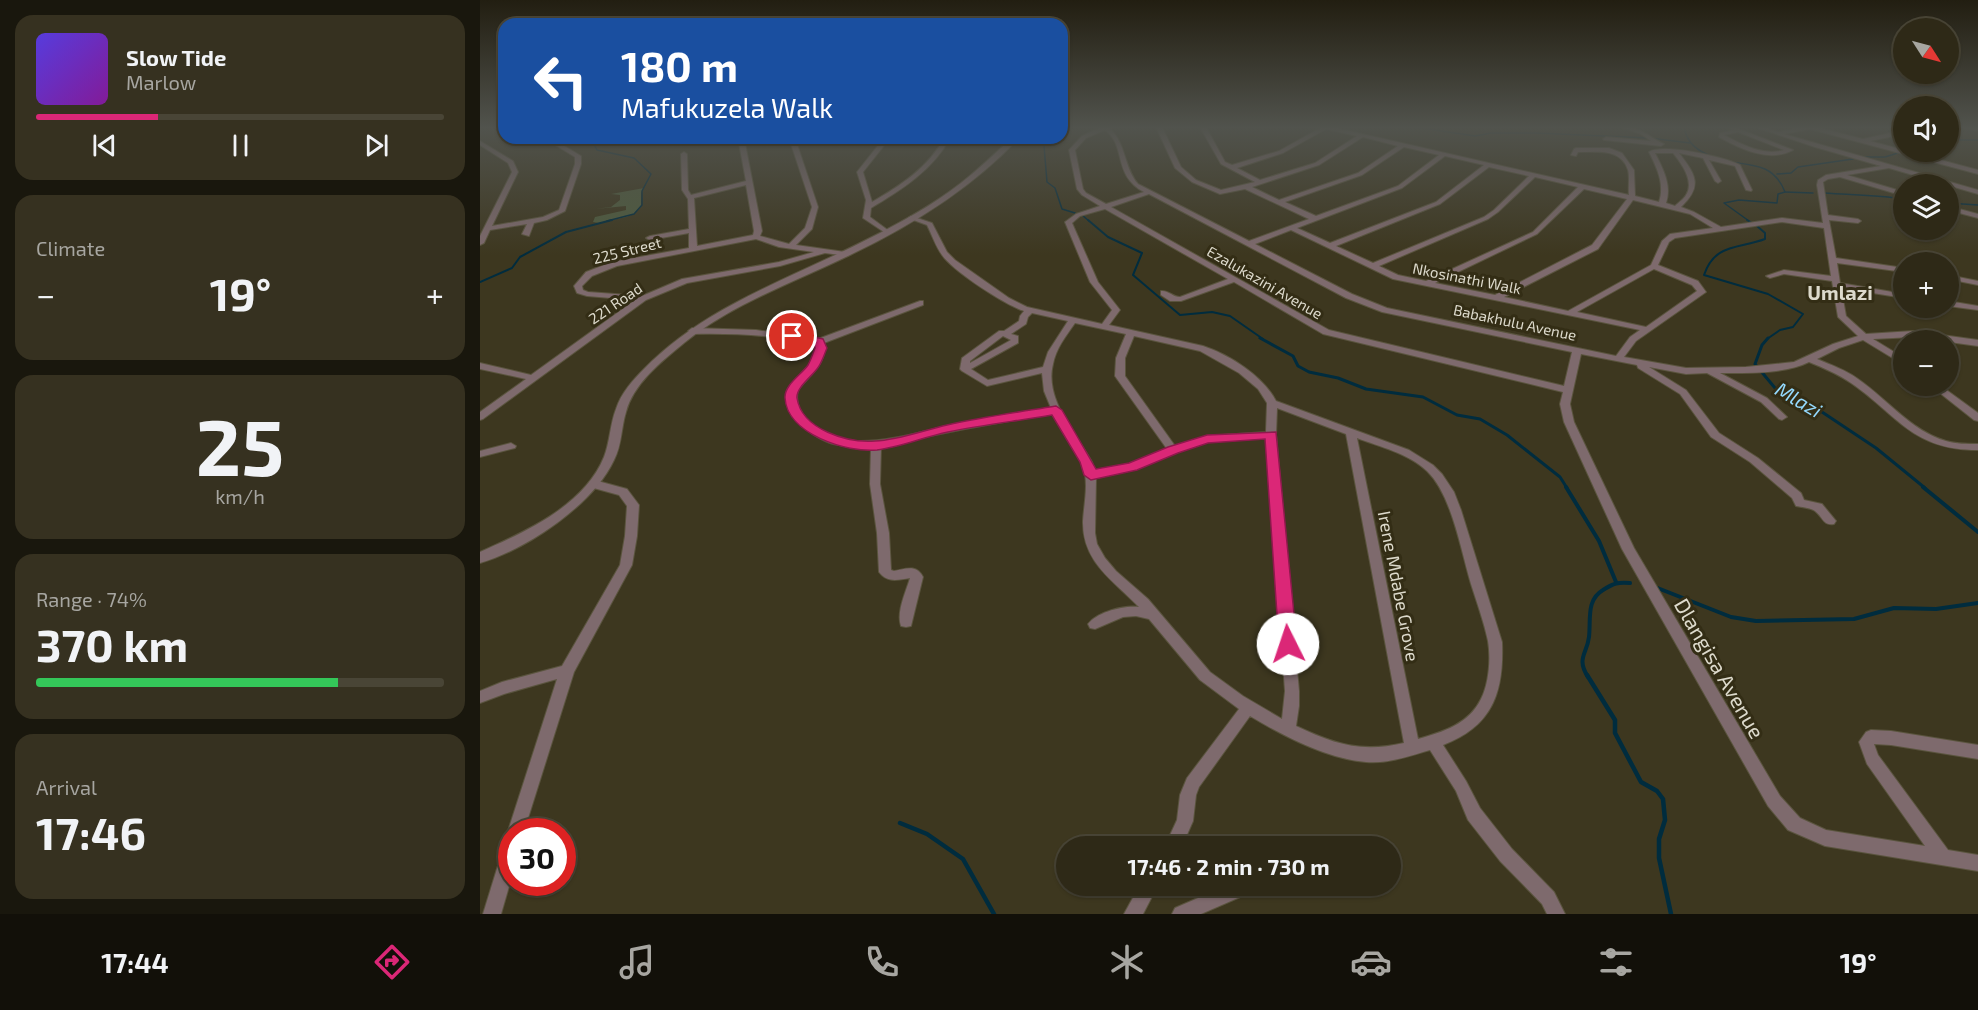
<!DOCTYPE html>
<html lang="en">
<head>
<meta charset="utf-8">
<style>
  :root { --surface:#2e2917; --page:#363120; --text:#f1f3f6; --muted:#a7a6a1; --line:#494536; --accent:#db2777 }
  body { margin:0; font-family:"Exo 2",sans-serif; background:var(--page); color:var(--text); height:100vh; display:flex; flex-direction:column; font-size:22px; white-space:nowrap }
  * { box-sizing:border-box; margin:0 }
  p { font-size:20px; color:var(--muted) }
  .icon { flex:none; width:33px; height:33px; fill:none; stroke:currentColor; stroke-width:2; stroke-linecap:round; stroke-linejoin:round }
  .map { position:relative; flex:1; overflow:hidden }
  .details { display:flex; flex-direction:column; gap:15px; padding:15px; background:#19170d; width:480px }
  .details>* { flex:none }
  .hud { position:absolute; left:18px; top:18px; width:570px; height:126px; border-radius:18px; box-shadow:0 2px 4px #0004,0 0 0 2px var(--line); background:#1a4fa0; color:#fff; overflow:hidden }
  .needle { width:39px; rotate:126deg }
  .fabs { position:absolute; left:1413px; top:18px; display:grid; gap:12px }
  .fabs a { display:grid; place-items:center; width:66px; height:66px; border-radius:50%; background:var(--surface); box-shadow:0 2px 4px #0004,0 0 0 2px var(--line); font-size:30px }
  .speed { position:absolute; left:18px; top:818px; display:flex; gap:12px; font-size:30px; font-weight:700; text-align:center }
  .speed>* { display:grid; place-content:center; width:78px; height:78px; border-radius:50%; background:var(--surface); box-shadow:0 2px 4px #0004,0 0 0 2px var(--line); line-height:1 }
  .speed .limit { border:9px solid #d22; background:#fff; color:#111 }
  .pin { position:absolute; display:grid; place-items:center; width:51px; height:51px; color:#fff; margin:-26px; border:3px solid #fff; border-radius:50%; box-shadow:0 2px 6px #0007 }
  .me { position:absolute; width:66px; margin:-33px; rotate:356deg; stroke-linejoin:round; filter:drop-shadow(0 0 4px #0008) }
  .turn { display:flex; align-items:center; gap:21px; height:126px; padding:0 24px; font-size:27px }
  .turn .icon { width:78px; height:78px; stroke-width:2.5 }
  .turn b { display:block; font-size:42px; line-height:51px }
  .big { font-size:45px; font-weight:700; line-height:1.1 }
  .details .card { flex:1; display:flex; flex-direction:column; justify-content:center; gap:9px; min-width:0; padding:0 21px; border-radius:18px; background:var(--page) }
  .details .dial { align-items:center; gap:0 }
  .dial b { font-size:78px; line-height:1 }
  .song { display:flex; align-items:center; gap:18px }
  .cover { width:72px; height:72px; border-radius:9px; background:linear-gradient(135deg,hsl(250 70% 55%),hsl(290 70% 35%)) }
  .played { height:6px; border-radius:3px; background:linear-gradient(90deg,var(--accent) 30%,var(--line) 30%) }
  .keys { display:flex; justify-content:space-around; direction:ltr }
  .heat { display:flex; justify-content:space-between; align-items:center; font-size:33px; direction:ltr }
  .charge { height:9px; border-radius:4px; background:linear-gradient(90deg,#34c759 74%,var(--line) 0) }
  .trip { position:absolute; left:576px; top:836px; width:345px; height:60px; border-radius:30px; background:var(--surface); box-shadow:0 2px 4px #0004,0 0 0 2px var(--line); font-weight:700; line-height:60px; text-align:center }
  .dock { display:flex; height:96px; justify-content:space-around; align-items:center; background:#121009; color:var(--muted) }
  .dock .icon { width:42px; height:42px }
  .dock .on { color:var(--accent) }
  .dock b { font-size:27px; color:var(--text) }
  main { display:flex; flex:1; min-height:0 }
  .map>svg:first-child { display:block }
</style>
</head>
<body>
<main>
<section class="details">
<div class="card">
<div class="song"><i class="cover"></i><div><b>Slow Tide</b><p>Marlow</p></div></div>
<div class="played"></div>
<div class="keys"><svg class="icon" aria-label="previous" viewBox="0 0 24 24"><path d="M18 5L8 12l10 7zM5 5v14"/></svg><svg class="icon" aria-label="pause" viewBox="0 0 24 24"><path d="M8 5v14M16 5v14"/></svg><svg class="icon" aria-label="next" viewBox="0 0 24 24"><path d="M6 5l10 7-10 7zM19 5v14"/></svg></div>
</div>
<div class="card"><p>Climate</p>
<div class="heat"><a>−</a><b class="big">19°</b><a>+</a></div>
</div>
<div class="card dial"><b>25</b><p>km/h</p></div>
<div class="card"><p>Range · 74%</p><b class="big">370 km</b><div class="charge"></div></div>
<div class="card"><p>Arrival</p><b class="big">17:46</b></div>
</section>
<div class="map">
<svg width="1498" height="914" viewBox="0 0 1498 914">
  <rect width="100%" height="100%" fill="#3d371f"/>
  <polygon fill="#4e5b3d" points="164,188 161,193 161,207 154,214 146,217 119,223 113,222 115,217 146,210 146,206 115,209 131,207 140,200 140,195 131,194"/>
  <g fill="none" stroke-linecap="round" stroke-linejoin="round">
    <g stroke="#002c3e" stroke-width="1.5">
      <polyline points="935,127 995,136 1011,133 1056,133 1170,138 1210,143"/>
      <path d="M1204,127c3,17 14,24 29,30"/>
      <polyline points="582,129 584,127"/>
      <polyline points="1468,132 1472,136 1471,140"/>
      <polyline points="107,138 113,142 117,150 154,158 171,174 162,191 162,205 154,214 127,221"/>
      <polyline points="575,138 564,146 567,182 575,188 582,209 595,213"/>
      <polyline points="1468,140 1498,140"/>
      <polyline points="1385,157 1405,157 1418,153"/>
      <path d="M1251,162c25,3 44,4 54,30l-7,2 -1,9 -38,-3 -15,3 25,18"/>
      <polyline points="1297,174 1311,173 1318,167 1373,159"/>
      <polyline points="1305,192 1333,193"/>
      <path d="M1344,193c27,2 53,2 80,6"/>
      <polyline points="1468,203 1498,205"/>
      <polyline points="602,215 609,221"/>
    </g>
    <g stroke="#002c3e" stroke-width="2">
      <polyline points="608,220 628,237 662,253 653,275 700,315 732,312 750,316 783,339"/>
      <polyline points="1267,220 1272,223"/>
      <path d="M1277,226l8,7v6c-27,10 -50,4 -61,36l64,19 35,20 -10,13 -13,3 -13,9"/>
      <polyline points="0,282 32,268 40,257 86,232 132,220"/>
    </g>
    <g stroke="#002c3e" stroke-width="3">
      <polyline points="780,338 813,356 818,366 829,372 858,378 886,389 943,397 977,415 1000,419 1027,435 1080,477 1087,488"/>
      <polyline points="1288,338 1282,345 1275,364 1295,388 1339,410 1396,448 1445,488"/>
    </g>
    <g stroke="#002c3e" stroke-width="4">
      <polyline points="1086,487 1119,541 1136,582"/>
      <polyline points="1443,487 1498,532"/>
      <polyline points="1175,587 1251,617 1276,621 1374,619 1414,608 1456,609 1498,603"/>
      <path d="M1108,677c-12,-19 -1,-23 1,-40 2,-18 -3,-37 14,-47 11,-7 15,-8 27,-7"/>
    </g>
    <g stroke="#002c3e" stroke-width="4.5">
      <polyline points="1107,675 1135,720 1135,733 1161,782 1177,791 1183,799 1185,820 1179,839 1179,858 1191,914"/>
      <polyline points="420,823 447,834 483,859 514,914"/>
    </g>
    <g stroke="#5a543e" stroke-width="2">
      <g id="minor">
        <path d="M621,127h13l-4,2c16,14 14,39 28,55l111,57 60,-22 -64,-30 -25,5 -28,-12 -17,-14 -19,-41h6l19,40 15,13 25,10 34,-8 -34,-18 -21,-37h6l19,35 7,3 47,-14 43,-24h10l297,68c-1,-7 1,-18 -1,-25 -7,-22 -31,-18 -50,-18l-2,4 -5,-1 3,-6 2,-1h33l13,5 12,17 1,26 24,6c6,-18 -2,-34 -10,-50 14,-9 76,5 91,13l12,25 -1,1 -5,-1 -11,-24 -26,-6 12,21 -3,2 -3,-2 -12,-23 -24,-5c17,22 24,33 2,54l13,5 27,15 61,-9 41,5 -6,-38 1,-5 8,-5 55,-9 -66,-19 -60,-20h9l14,5 24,-5h14l47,12 41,-9v4l-34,7 108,29v4l-168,-45 -26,5 194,56v4l-89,-26 -42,7 57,17v4l-64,-19 -12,2 -5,3 5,33 30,4 3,2 -3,2 -29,-3 7,38 68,10v4l-67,-9 3,20 64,11v4l-63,-10 5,28 20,18 47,-3 65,9v6l-65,-9 -40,2 31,19v7l-41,-25 -24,8 -22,11c14,6 29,11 41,20 29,20 53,52 88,62 10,3 21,3 32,3v6c-66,0 -79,-34 -127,-67 -13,-9 -27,-15 -42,-21 -24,12 -62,11 -89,11l47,25 20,19 -5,3 -3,-1 -18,-17 -54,-29 -21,1 -37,-7 37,23 33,43 39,25 43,35 3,7 18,4 14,17 -2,3c-11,2 -11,-7 -19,-13 -4,-3 -13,-4 -19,-5l-4,-8 -42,-36 -39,-25 -31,-43 -42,-26 -1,-3 -56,-11 -11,50 4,18 60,126 146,248 20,22 26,12 99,16 -58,-82 -8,-22 7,-10 5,-2 20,1 87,14v14l-87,-14 -17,-1 4,11 70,95 30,5v16l-153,-25 -37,-16 -20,-24 -146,-257 -58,-127 -4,-18 3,-12 -240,-58 -89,-52 -53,19h-11l-9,-6v-4c7,-1 12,6 19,6l48,-18 -123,-70 -25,7 -8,7 26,59 22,28 -11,15 94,21c27,9 60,30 73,55l133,49 24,15 9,9 12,18 7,18 41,132c2,50 -9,84 -59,103l23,36 14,27 32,41 42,43 11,22h-18l-5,-10 -42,-43 -32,-41 -12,-29 -26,-41c-20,6 -43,14 -64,12 -38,-3 -83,-26 -116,-46l-51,71 -3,8 -3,26 -11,25h-17l12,-26 3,-25 7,-17 52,-69 -39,-29 -51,-61 -13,-3 -13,1 -28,12 -5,-1 -2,-4c9,-12 36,-19 51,-17 -26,-27 -57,-45 -56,-86 1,-18 6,-37 0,-55 -5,-16 -21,-36 -30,-53l-88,16 -84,17 -1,38 9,49 2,37 3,1c12,-2 22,-7 29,6l-12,49 -5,1 -5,-1c-5,-14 5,-34 9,-48 -12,2 -23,5 -31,-6l-2,-39 -7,-49 1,-37c-13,1 -25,0 -38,-3 -18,-5 -54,-30 -45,-53 7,-17 31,-25 27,-47 -41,-9 -81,-11 -123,-10l-4,-3 4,-3 64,2 62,9 102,-38h3v4l-99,38c4,20 -16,34 -26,47 -7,30 33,51 58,51 32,1 64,-9 95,-16 33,-7 66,-11 100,-17l-7,-17 -2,-18 -55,13 -25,-15 -2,-2 2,-11 37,-27h5l15,-10 1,-5 4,-5c-19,-6 -71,-40 -82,-56 -6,-8 -10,-20 -15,-30l-19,-7 3,-2 21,7 15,29 8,8 54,38 18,9 75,17 10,-14 -22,-28 -25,-60 11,-8 24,-8 -18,-11 -5,-6 -8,-39 13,-14zM846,129l31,7 -42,27 -55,17 -23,-12 46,-15zM625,130c22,16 7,45 39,62l-38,12 -20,-11 -3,-4 -8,-39 11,-12zM883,137l35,9 -40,27 -79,27 -27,-13 67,-22zM924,147l35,8 -41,31 -82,30 -31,-14 77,-27zM1175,153h18c8,10 22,28 13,42 -2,4 -7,7 -11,11l-9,-3c6,-18 -3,-34 -11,-50zM965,156l39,9 -48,37 -106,41 -33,-15 105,-40zM1009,167l40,9 -35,34 -10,7 -111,46 -37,-17 104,-42zM1055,177l43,10 -45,45 -107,49 -28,-6 -19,-9 109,-47 10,-7zM1104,189l43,10 -35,46 -97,50 -60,-12 102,-49zM669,194l197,104 36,14 190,40 -8,34 -235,-56 -218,-123zM1153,200l57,14 23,14 -43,6 -8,7 -11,24 -83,46 -64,-14 94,-48zM1302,222l42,6 7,48 -47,-6 -18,6 4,2 14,-4 48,7 6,36 20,19 -25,8 -39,18 -48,5 -60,1 -62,-11 12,-16 70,-49 -8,-11 -40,-16 11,-23 6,-4zM811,230l102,49 247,51 -10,7 -14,19 -229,-48 -35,-14 -97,-50zM1174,269l38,16 5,6 -51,36 -69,-15zM552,313l36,8 -20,31 -5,15 -55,13 -17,-11 47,-26v-7l-7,-2 15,-10 2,-7zM595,323l51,11 -10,24 -1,18 52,73 -37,15 -35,7 -3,-9c-16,-28 -48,-63 -39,-98 3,-16 13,-28 22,-41zM523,336l8,4 -41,23v-2zM654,336l66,15 39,22 19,16 9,14 -1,29 -59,4 -32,10 -50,-70v-18zM797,408l69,26 58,309c-43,10 -70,1 -108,-17l3,-20v-15l-23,-256zM786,438l19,253 -3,28 -39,-23 -33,-24 -62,-73 -32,-28 -11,-13 -8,-14 -2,-11 1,-55 40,-9 41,-17 31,-10zM877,438c23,9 51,15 70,33 25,24 34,80 44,113 6,19 13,38 17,57 3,18 1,42 -7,58 -12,25 -38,33 -63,40z"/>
        <path d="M1141,127c22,0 27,10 43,17l-3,2 -57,-6 -1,-1 3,-2 45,4 -10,-7z"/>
        <path d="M1246,127h8l59,23c-24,13 -52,-1 -74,-13l1,-4 13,-3zM1258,132l46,18c-21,6 -41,-5 -60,-15z"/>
        <polygon points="1480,127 1498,127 1498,131"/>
        <polygon points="64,138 71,138 101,156 101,164 85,211 67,220 54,223 49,236 42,234 47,224 10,230 4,243 0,245 0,236 32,172 28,163 0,145 0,141 33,161 38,172 12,226 63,217 79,210 95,164 95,157"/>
        <path d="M258,138h6l18,93 -2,5 29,8 16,-16 7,-21 -23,-69h6l1,3 35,-3 -34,6 21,63 -6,22 -16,16 49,7h3v4l-23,-3 -45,13 -93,17 -41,17 -163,119 -3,1v-8l46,-33 -46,-10v-6l51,12 104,-75 -48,-4 -10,-3 -3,-7 12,-14 26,-10 77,-14v-15l-39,7 -4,-2 4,-2 39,-7 -1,-30 -6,-9 -1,-36 3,-2 3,2 1,36 3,5 55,-14zM266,185l8,46 -1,4 -56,11 -3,-48zM276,239l23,8 35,5 -35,10 -97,17 -40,17 -54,-4 -5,-2 -1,-4 10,-10 25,-10z"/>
        <path d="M404,138h6l-27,34 9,30c28,-16 57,-35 72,-64h6c-17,32 -49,52 -79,70l-1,9 19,14 2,1 -4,2 -24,-16 3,-18 -9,-28z"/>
        <polygon points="1468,206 1498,214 1498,218 1468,210"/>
        <polygon points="1468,275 1498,281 1498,285 1468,279"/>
        <polygon points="1468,301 1498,306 1498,310 1468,306"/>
        <polygon points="1451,386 1461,386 1498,413 1498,421 1494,420"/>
        <polygon points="31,443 36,446 35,448 0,457 0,451"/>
        <polygon points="114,480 147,489 159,505 157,536 152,565 94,672 44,831 32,831 32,837 28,831 77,679 24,694 0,703 0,691 22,682 82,666 140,565 145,536 147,506 139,495 110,487 109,484 110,481"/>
        <polygon points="32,838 32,876 21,914 3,914 24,846 26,840"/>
        <polygon points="660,885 678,885 663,914 644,914"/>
        <polygon points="748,885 777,885 774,891 721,914 692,914 695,908"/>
      </g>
    </g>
    <g stroke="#5a543e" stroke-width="2">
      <path id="tertiary" d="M532,138h7c-48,51 -108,88 -171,118 -56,27 -116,48 -164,87 -22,18 -51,41 -58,69 -5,16 -4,33 -12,48 -21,45 -87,89 -134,103v-11c45,-20 104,-46 124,-95 6,-15 6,-33 12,-48 5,-16 17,-29 29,-41 62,-63 145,-89 223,-129 32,-16 65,-34 93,-56 18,-14 34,-30 51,-45z"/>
    </g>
    <use href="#minor" fill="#7e6a6d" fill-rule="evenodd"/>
    <use href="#tertiary" fill="#7e6a6d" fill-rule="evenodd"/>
  </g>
  <linearGradient id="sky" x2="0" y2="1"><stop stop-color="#221e11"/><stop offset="0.5" stop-color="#51534d"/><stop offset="1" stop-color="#51534d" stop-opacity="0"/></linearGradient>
  <rect width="1498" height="255" fill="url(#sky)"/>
  <path fill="#db2777" stroke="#8e194d" stroke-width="1.5" d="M312,332l31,7 4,9c-3,7 -5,15 -10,21 -6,8 -21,19 -20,29 5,32 51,45 78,43 24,-1 49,-11 72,-16 36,-8 72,-13 109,-19l6,4 34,59 33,-6 39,-16 39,-12 69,-3 21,212 -3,5 -6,3 -6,-3 -3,-5 -14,-205 -57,4 -30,10 -41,17 -46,10 -7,-5 -4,-13 -28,-47c-35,6 -70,10 -104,17 -24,5 -48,15 -71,18 -30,3 -90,-16 -92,-52 -1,-13 17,-24 23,-33 3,-5 5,-12 7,-17l-1,-4 -26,-6v-5z"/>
  <g text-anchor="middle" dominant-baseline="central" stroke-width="6" stroke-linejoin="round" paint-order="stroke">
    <g font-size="15" fill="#dddacc" stroke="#332d15">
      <text transform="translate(147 250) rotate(-14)">225 Street</text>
      <text transform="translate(987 278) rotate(11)">Nkosinathi Walk</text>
      <text transform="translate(785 282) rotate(30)">Ezalukazini Avenue</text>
      <text transform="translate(135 303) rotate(-34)">221 Road</text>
      <text transform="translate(1035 322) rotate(12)">Babakhulu Avenue</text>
    </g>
    <g font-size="18" fill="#dddacc" stroke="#332d15">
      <text transform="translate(919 586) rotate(79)">Irene Mdabe Grove</text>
    </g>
    <g font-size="20" font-weight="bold" fill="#dddacc" stroke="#332d15">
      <text x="1360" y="292">Umlazi</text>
    </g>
    <g font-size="20" font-style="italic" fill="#94d9fd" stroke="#332d15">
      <text transform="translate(1319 399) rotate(30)">Mlazi</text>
    </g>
    <g font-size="21" fill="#dddacc" stroke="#332d15">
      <text transform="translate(1240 668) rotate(60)">Dlangisa Avenue</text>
    </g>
  </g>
</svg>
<div class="fabs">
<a><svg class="needle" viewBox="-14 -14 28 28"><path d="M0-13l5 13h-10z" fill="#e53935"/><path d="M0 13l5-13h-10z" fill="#a7a6a1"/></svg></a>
<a><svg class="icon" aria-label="sound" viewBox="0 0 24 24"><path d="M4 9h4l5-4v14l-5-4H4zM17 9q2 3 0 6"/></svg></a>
<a><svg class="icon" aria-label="layers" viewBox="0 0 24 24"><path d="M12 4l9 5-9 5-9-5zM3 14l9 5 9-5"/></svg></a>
<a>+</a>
<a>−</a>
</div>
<div class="speed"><div class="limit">30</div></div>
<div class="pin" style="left:312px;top:336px;background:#d93025"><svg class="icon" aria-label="arrive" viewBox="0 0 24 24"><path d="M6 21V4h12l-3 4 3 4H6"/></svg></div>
<svg class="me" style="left:808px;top:644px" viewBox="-20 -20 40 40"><circle r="19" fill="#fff"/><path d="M0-13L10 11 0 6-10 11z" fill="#db2777"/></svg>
<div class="trip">17:46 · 2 min · 730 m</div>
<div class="hud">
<div class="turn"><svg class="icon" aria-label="left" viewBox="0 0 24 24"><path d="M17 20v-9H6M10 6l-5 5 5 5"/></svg><div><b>180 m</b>Mafukuzela Walk</div></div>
</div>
</div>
</main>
<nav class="dock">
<b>17:44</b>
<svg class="icon on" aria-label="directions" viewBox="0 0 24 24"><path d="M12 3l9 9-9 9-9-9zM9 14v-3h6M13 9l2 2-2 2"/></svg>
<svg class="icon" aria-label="music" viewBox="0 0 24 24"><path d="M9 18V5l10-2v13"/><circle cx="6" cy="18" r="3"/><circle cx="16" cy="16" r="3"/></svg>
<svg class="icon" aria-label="phone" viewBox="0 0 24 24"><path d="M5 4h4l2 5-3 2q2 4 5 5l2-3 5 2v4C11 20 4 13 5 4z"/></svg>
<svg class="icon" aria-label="climate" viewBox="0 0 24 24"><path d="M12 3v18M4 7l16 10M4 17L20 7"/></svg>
<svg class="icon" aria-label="car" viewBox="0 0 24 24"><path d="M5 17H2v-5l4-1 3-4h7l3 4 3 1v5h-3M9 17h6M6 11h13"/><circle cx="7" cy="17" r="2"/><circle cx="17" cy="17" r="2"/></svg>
<svg class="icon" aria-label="filters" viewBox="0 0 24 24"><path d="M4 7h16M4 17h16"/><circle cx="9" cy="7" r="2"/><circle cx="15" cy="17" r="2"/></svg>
<b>19°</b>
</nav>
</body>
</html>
